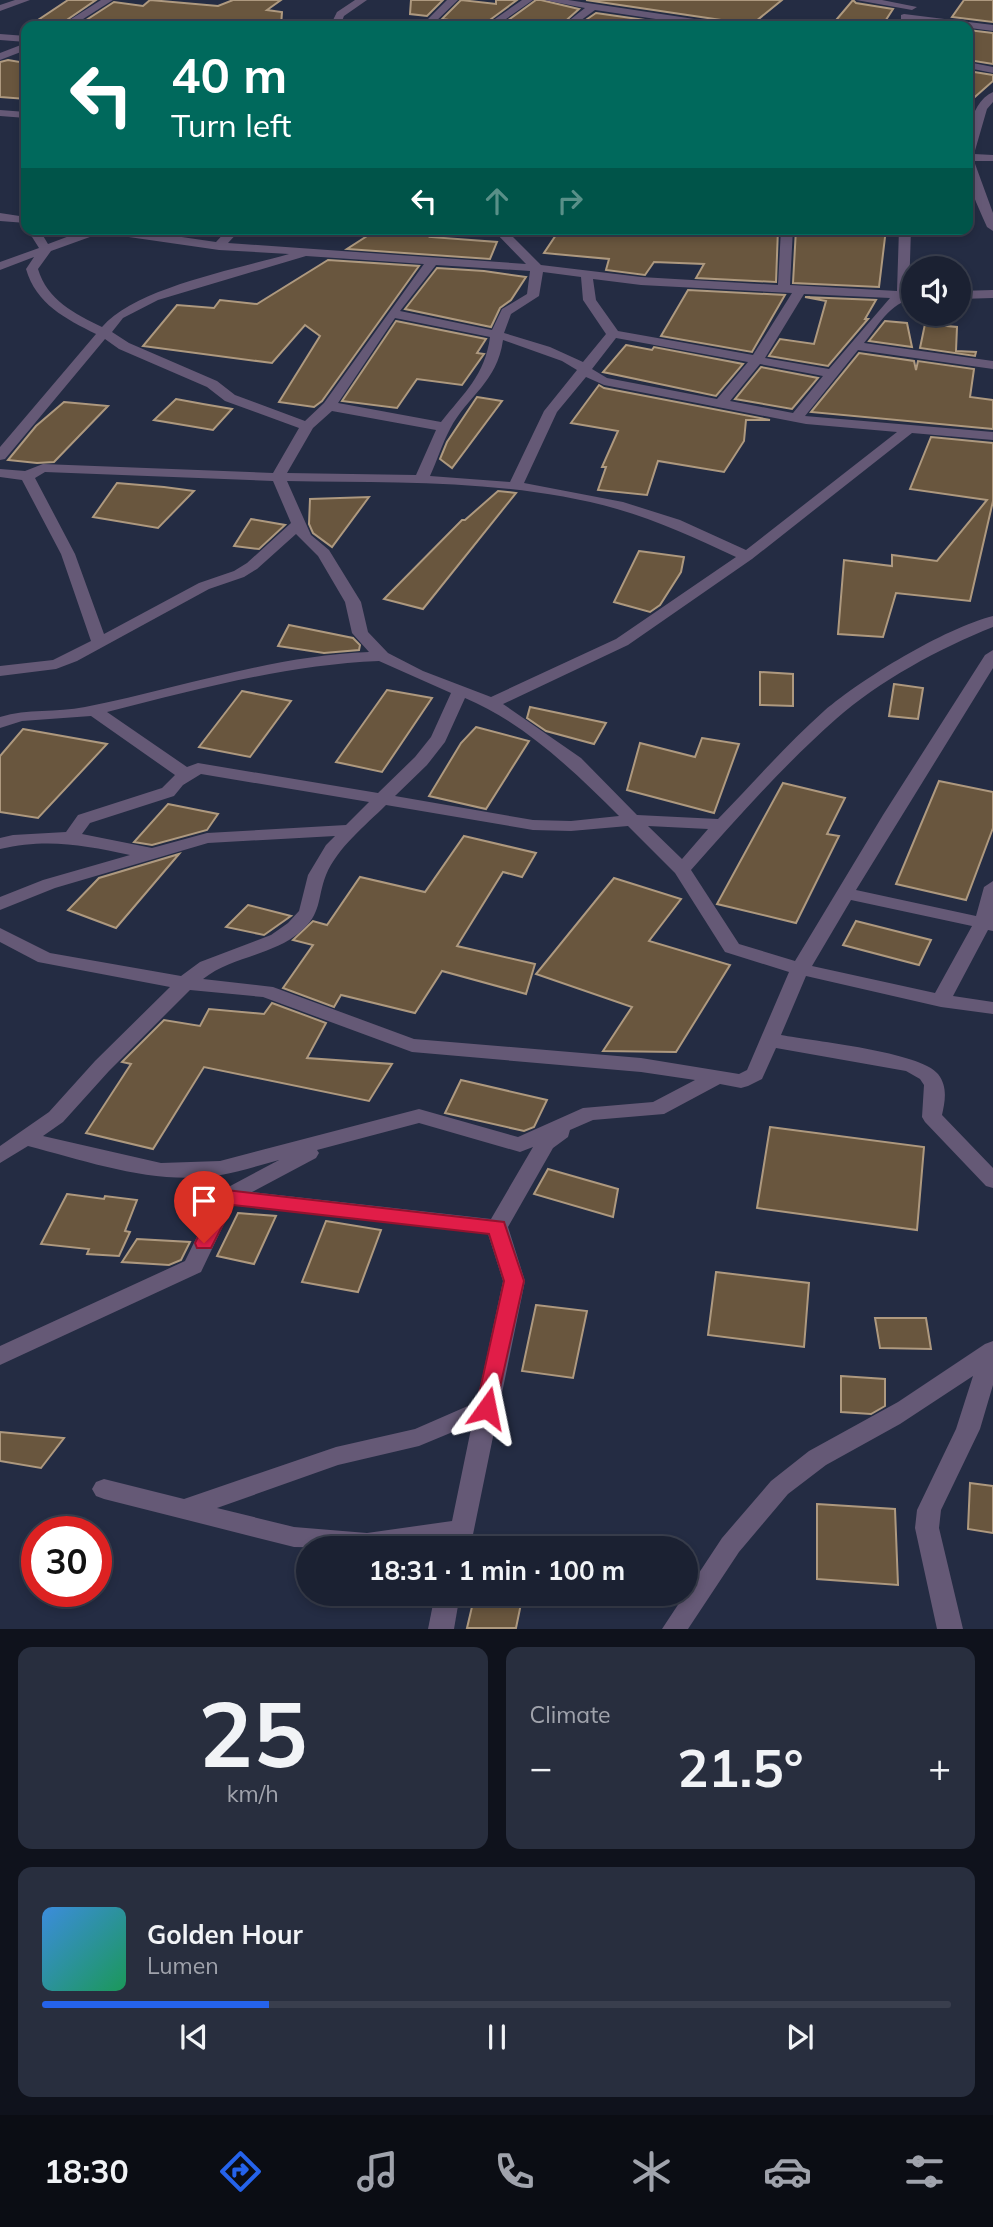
<!DOCTYPE html>
<html lang="en">
<head>
<meta charset="utf-8">
<style>
  :root { --surface:#1b2132; --page:#282e3e; --text:#f1f3f6; --muted:#a0a3ac; --line:#393e4d; --accent:#2563eb }
  body { margin:0; font-family:Mulish,sans-serif; background:var(--page); color:var(--text); height:100vh; display:flex; flex-direction:column; font-size:26px; white-space:nowrap }
  * { box-sizing:border-box; margin:0 }
  p { font-size:23px; color:var(--muted) }
  .icon { flex:none; width:38px; height:38px; fill:none; stroke:currentColor; stroke-width:2; stroke-linecap:round; stroke-linejoin:round }
  .map { position:relative; height:1629px; overflow:hidden }
  .side { display:flex; flex-direction:column; gap:18px; padding:18px; background:#0f121c; flex:1 }
  .side>* { flex:none }
  .banner { position:absolute; left:21px; top:21px; width:952px; height:214px; border-radius:14px; box-shadow:0 4px 10px #0003,0 0 0 2px var(--line); background:#00695c; color:#fff; overflow:hidden }
  .buttons { position:absolute; left:901px; top:256px; display:grid; gap:14px }
  .buttons a { display:grid; place-items:center; width:70px; height:70px; border-radius:50%; background:var(--surface); box-shadow:0 4px 10px #0003,0 0 0 2px var(--line); font-size:35px }
  .speed { position:absolute; left:21px; top:1516px; display:flex; gap:14px; font-size:35px; font-weight:700; text-align:center }
  .speed>* { display:grid; place-content:center; width:91px; height:91px; border-radius:50%; background:var(--surface); box-shadow:0 4px 10px #0003,0 0 0 2px var(--line); line-height:1 }
  .speed .limit { border:10px solid #d22; background:#fff; color:#111 }
  .pin { position:absolute; display:grid; place-items:center; width:60px; height:60px; color:#fff; margin:-72px -30px; border-radius:50% 50% 50% 0; rotate:-45deg; box-shadow:0 0 7px #0007 }
  .pin .icon { rotate:45deg }
  .me { position:absolute; width:77px; margin:-38px; rotate:12deg; stroke-linejoin:round; filter:drop-shadow(0 0 5px #0008) }
  .turn { display:flex; align-items:center; gap:24px; height:147px; padding:0 35px; font-size:32px }
  .turn .icon { width:91px; height:91px; stroke-width:2.5 }
  .turn b { display:block; font-size:49px; line-height:60px }
  .lanes { display:flex; align-items:center; height:66px; padding:0 35px; background:#0003; justify-content:center; gap:35px; direction:ltr }
  .lanes .off { opacity:.35 }
  .big { font-size:52px; font-weight:700; line-height:1.1 }
  .side .tile { flex:1; display:flex; flex-direction:column; justify-content:center; gap:10px; min-width:0; padding:0 24px; border-radius:14px; background:var(--page) }
  .side .dial { align-items:center; gap:0 }
  .dial b { font-size:91px; line-height:1 }
  .song { display:flex; align-items:center; gap:21px }
  .cover { width:84px; height:84px; border-radius:10px; background:linear-gradient(135deg,hsl(210 70% 55%),hsl(150 70% 35%)) }
  .played { height:7px; border-radius:4px; background:linear-gradient(90deg,var(--accent) 25%,var(--line) 25%) }
  .keys { display:flex; justify-content:space-around; direction:ltr }
  .heat { display:flex; justify-content:space-between; align-items:center; font-size:38px; direction:ltr }
  .side .tiles { flex:1; display:grid; gap:18px; grid-template-columns:1fr 1fr }
  .tile:last-child { grid-column:span 2 }
  .trip { position:absolute; left:296px; top:1536px; width:402px; height:70px; border-radius:35px; background:var(--surface); box-shadow:0 4px 10px #0003,0 0 0 2px var(--line); font-weight:700; line-height:70px; text-align:center }
  .tab-bar { display:flex; height:112px; justify-content:space-around; align-items:center; background:#0b0d14; color:var(--muted) }
  .tab-bar .icon { width:49px; height:49px }
  .tab-bar .on { color:var(--accent) }
  .tab-bar b { font-size:32px; color:var(--text) }
  .map>svg:first-child { display:block }
</style>
</head>
<body>
<div class="map">
<svg width="993" height="1629" viewBox="0 0 993 1629">
  <rect width="100%" height="100%" fill="#242c43"/>
  <g fill="#69563e" stroke="#ae997f" stroke-width="2">
    <polygon points="68,0 96,0 58,26 29,26"/>
    <polygon points="150,0 218,6 233,0 281,0 267,10 282,12 281,26 77,26 114,2 143,6"/>
    <polygon points="411,0 443,0 427,16 410,14"/>
    <polygon points="461,0 496,4 496,0 517,0 483,25 442,19"/>
    <polygon points="536,0 541,0 579,9 560,26 500,26"/>
    <polygon points="586,0 782,0 750,26 728,26 721,20"/>
    <polygon points="853,0 856,3 893,9 882,26 831,26"/>
    <polygon points="964,0 993,0 993,22 952,17"/>
    <polygon points="596,13 687,26 577,26"/>
    <polygon points="968,30 993,33 993,64 968,60"/>
    <polygon points="8,60 26,63 26,99 0,97 0,62"/>
    <polygon points="968,71 993,75 993,81 968,103"/>
    <polygon points="378,229 435,229 430,237 497,242 490,259 347,249"/>
    <polygon points="560,229 778,229 776,282 696,278 704,264 654,262 645,275 606,270 609,259 544,253"/>
    <polygon points="796,229 886,229 879,287 793,283"/>
    <polygon points="328,260 419,266 322,401 314,407 279,402 320,336 305,325 272,363 143,346 177,305 214,308 220,300 257,304"/>
    <polygon points="437,268 484,271 526,277 511,300 500,308 491,327 405,309"/>
    <polygon points="688,290 785,295 752,352 661,336"/>
    <polygon points="805,297 876,300 865,319 868,319 828,366 769,356 780,339 814,344 826,301"/>
    <polygon points="396,321 486,339 477,353 484,354 462,385 417,379 397,408 342,401"/>
    <polygon points="885,321 907,323 912,347 869,341"/>
    <polygon points="925,324 957,327 956,351 976,352 975,356 920,348"/>
    <polygon points="626,345 652,350 654,347 743,364 716,396 603,372"/>
    <polygon points="859,353 914,361 916,370 918,361 974,369 970,397 993,400 993,429 811,412"/>
    <polygon points="761,367 818,378 792,409 735,399"/>
    <polygon points="599,385 604,388 770,420 746,420 744,441 724,472 658,461 647,495 598,490 606,467 602,467 618,431 571,423"/>
    <polygon points="477,397 502,401 452,468 440,459 447,442"/>
    <polygon points="176,399 203,404 232,409 213,430 154,420"/>
    <polygon points="64,402 108,406 54,462 37,463 8,460 36,426"/>
    <polygon points="931,437 993,443 993,501 970,601 896,593 883,637 838,634 844,560 892,566 892,555 937,561 987,500 910,489"/>
    <polygon points="117,483 164,487 194,491 158,528 93,517"/>
    <polygon points="498,491 516,493 423,609 384,599 462,520 465,520"/>
    <polygon points="369,497 332,547 313,533 309,524 310,499"/>
    <polygon points="251,519 285,525 259,549 234,546"/>
    <polygon points="639,551 684,557 681,572 660,605 650,612 614,602"/>
    <polygon points="289,625 353,638 360,645 359,650 324,653 278,646"/>
    <polygon points="760,672 793,674 793,706 760,705"/>
    <polygon points="894,684 923,688 918,719 889,716"/>
    <polygon points="387,690 432,698 382,772 336,762"/>
    <polygon points="242,691 291,701 250,757 199,747"/>
    <polygon points="530,707 606,723 594,744 546,731 527,718"/>
    <polygon points="476,727 529,741 486,809 429,796 461,743"/>
    <polygon points="23,729 107,744 38,818 0,812 0,756"/>
    <polygon points="702,738 739,744 714,813 627,790 640,743 695,757"/>
    <polygon points="939,781 993,792 993,828 966,900 896,884"/>
    <polygon points="783,783 845,798 827,834 839,836 796,923 717,904"/>
    <polygon points="168,804 218,814 207,830 152,845 134,842"/>
    <polygon points="464,836 536,853 522,877 503,872 457,946 535,964 526,994 442,971 415,1013 341,995 334,1007 283,988 313,945 293,940 313,921 327,925 360,877 425,892"/>
    <polygon points="179,854 116,928 68,910 99,878"/>
    <polygon points="614,878 681,899 649,941 730,965 676,1052 603,1051 632,1007 536,974"/>
    <polygon points="248,905 291,916 264,935 226,927"/>
    <polygon points="856,921 931,940 919,965 843,945"/>
    <polygon points="272,1003 326,1023 307,1058 392,1064 369,1101 204,1067 153,1149 86,1133 131,1064 122,1062 164,1020 200,1026 209,1009 264,1014"/>
    <polygon points="461,1080 547,1100 534,1127 524,1131 445,1113"/>
    <polygon points="770,1127 924,1147 917,1230 757,1208"/>
    <polygon points="548,1169 618,1189 613,1217 534,1194"/>
    <polygon points="67,1194 104,1199 105,1196 137,1200 125,1231 130,1232 119,1256 87,1254 89,1249 41,1244"/>
    <polygon points="238,1213 276,1216 254,1264 217,1256"/>
    <polygon points="326,1221 381,1230 358,1292 302,1282"/>
    <polygon points="137,1239 190,1242 181,1260 169,1265 122,1262"/>
    <polygon points="716,1272 809,1283 804,1347 708,1335"/>
    <polygon points="536,1305 587,1311 573,1378 522,1371"/>
    <polygon points="875,1318 926,1318 931,1349 880,1348"/>
    <polygon points="841,1376 885,1379 885,1406 871,1414 841,1412"/>
    <polygon points="0,1432 64,1438 41,1468 0,1461"/>
    <polygon points="970,1483 993,1486 993,1533 968,1529"/>
    <polygon points="817,1504 895,1509 898,1585 817,1579"/>
    <polygon points="475,1594 523,1594 516,1628 467,1628"/>
  </g>
  <g fill="none" stroke-linecap="round" stroke-linejoin="round">
    <g fill="#655976" fill-rule="evenodd">
      <polygon points="15,0 30,0 0,11 0,5"/>
      <polygon points="101,0 113,0 72,26 60,26"/>
      <polygon points="355,0 367,0 344,16 340,26 330,26 337,12"/>
      <polygon points="447,0 458,0 431,26 421,26"/>
      <polygon points="522,0 533,0 496,26 485,26"/>
      <polygon points="544,0 568,0 721,23 726,26 703,26 595,10 573,26 562,26 585,8"/>
      <polygon points="856,0 882,0 917,7 912,10"/>
      <polygon points="904,14 993,25 993,31 901,19 901,15"/>
      <polygon points="0,34 26,36 26,42 0,40"/>
      <polygon points="26,43 26,50 0,60 0,53"/>
      <polygon points="968,62 993,67 993,73 968,68"/>
      <path d="M993,92v10l-6,7 -13,45 19,1v6h-19l19,52v18l-6,-4c-7,-16 -16,-34 -19,-51 -4,-25 -1,-73 25,-84z"/>
      <polygon points="0,110 26,112 26,118 0,116"/>
      <polygon points="0,213 26,217 26,223 0,221"/>
      <path d="M27,229h12l9,15 40,-15h39l89,13 12,-13h13l-13,14 298,21 -34,-35h13l36,36 100,12 137,8 3,-56h12l-3,56 107,6 2,-62h12l-2,63h5v8c-22,-1 -38,29 -50,43l129,18v8l-135,-19 -53,66 188,16v8l-81,-7 -160,126 -124,86 -125,59 78,54 56,57 81,4c35,-36 69,-75 106,-108 39,-33 119,-82 169,-95v11c-53,21 -114,54 -157,92 -51,45 -100,100 -145,151l48,74 56,17 88,-146 102,-160 8,-5v18l-137,222 120,26 8,-29 9,-6v50l-5,-1 -35,66 40,6v12l-52,-7 -135,-31 -25,59c32,6 140,17 157,39 10,13 7,27 4,41l51,53v20l-7,-2 -61,-64 -3,-5 2,-32 -4,-6 -14,-8 -130,-23 -14,31 -14,7 -7,2 -21,-4 -56,30 -71,6 -23,10 -2,7 -15,11 -45,79 17,54 -55,268h-24l1,-7 -48,7 -105,-2 -190,-48 -8,-3 -4,-7 4,-7 8,-3 80,20 152,-52 79,-18 62,-27 26,-121 -15,-47 -255,-29 -32,67 -201,93v-19l185,-85 34,-69 60,-32c-19,5 -39,12 -58,15 -65,11 -131,-13 -193,-29l-28,17v-17l49,-34 46,-51 75,-74 -132,-25 -38,-20v-14l50,25 131,23 19,-14 71,-27 17,-12 11,-12 9,-36 18,-30 9,-9 -127,7 -153,45 -55,22v-13l43,-17 87,-25c-46,-10 -83,-17 -130,-6v-11l13,-3 53,-3 12,-17 84,-27 13,-13 -84,-59 -69,5 -22,7v-11c28,-9 56,-4 85,-10 95,-19 186,-51 284,-55l-17,-19 -7,-31 -27,-46 -22,-22 -39,35 -13,8 -35,12 -132,72 -21,8 -56,7v-10l53,-6 38,-19 -30,-87 -39,-74 -22,-3v-8l25,2 18,-7 230,9 26,-45 -74,-27 -18,-14 -88,-38 -14,-10 -100,120 -5,1v-13l96,-113c-30,-15 -60,-30 -70,-65l8,-12 -34,13v-8l39,-14zM101,233l118,17 70,4c-52,15 -154,34 -187,73 -27,-13 -55,-27 -64,-58l13,-18zM306,256l118,8 -100,139 -19,18 -70,-26 -18,-14 -88,-38 -17,-11 11,-14 35,-18zM436,265l94,6 -3,23 -25,15 -10,21 -92,-19zM543,272l38,5 2,23 23,34 -23,28 -33,-15 -46,-14 7,-19 28,-18zM593,279l48,6 151,8 -39,62 -135,-24 -22,-31zM804,294l86,4 -61,71 -64,-11zM395,318l95,19c-5,38 -26,56 -49,85l-103,-19zM616,338l132,24 -31,37 -110,-21 -15,-9zM503,340l59,21 15,9 -33,41 -34,71 -80,-6c7,-15 12,-32 20,-47 18,-34 47,-46 53,-89zM760,364l63,12 -30,37 -63,-12zM586,377l18,8 202,39 91,8 -151,118 -66,-30 -57,-18 -99,-19 33,-71zM332,411l104,19 -20,45 -129,-2 26,-45zM45,472l228,9 18,42 -44,40 -13,8 -35,12 -95,51 -29,-80 -40,-76zM287,481c109,2 224,-2 330,28 42,12 80,30 119,48l-120,82 -125,58 -68,-26 -35,-18 -20,-21 -7,-30 -32,-52 -18,-15zM379,661l72,32 -20,44 -16,20 -37,36 -180,-30 -11,4 -80,-55c90,-23 179,-47 272,-51zM465,698c58,24 110,74 154,118l-48,5 -38,-1 -138,-24 32,-31 18,-23zM201,774l168,28 -23,23 -139,8 -55,15 -70,-14 8,-11 84,-27 9,-11zM386,805l147,25 38,1 57,-5 47,47 50,79 64,20 -42,98 -8,4 -98,-16 -227,-19 -141,-52 -70,-8c29,-23 69,-23 97,-47 22,-18 17,-34 26,-57 12,-28 39,-49 60,-70zM648,826l60,3 -26,30zM851,900l121,26 -37,67 -123,-27zM190,990l73,7 149,55 229,20 54,8 -42,22 -70,6 -65,29 -99,-28 -199,52 -59,2 -118,-27 20,-14 46,-51zM419,1123l101,29 13,-5 -42,72 -239,-27 64,-34 3,-5 -2,-3zM472,1424l-20,97 -85,12 -73,-6 -77,-19 121,-43 81,-19z"/>
      <polygon points="993,290 993,298 959,299 959,291"/>
      <polygon points="993,1341 993,1385 980,1429 941,1510 939,1528 963,1629 937,1629 915,1528 917,1510 956,1429 973,1376 900,1424 826,1465 788,1494 739,1552 688,1629 662,1629 722,1538 771,1481 809,1451 898,1402 985,1344"/>
      <polygon points="435,1594 460,1594 454,1629 428,1629"/>
    </g>
  </g>
  <polygon fill="#e11d48" stroke="#92132f" stroke-width="2" points="226,1190 504,1222 524,1281 494,1414 487,1416 479,1414 476,1408 504,1281 489,1234 233,1205 211,1248 197,1248 195,1243 217,1197 220,1192"/>
</svg>
<div class="buttons">
<a><svg class="icon" aria-label="sound" viewBox="0 0 24 24"><path d="M4 9h4l5-4v14l-5-4H4zM17 9q2 3 0 6"/></svg></a>
</div>
<div class="speed"><div class="limit">30</div></div>
<div class="pin" style="left:204px;top:1243px;background:#d93025"><svg class="icon" aria-label="arrive" viewBox="0 0 24 24"><path d="M6 21V4h12l-3 4 3 4H6"/></svg></div>
<svg class="me" style="left:487px;top:1408px" viewBox="-20 -20 40 40"><path d="M0-17L14 15 0 8-14 15z" fill="#e11d48" stroke="#fff" stroke-width="4"/></svg>
<div class="trip">18:31 · 1 min · 100 m</div>
<div class="banner">
<div class="turn"><svg class="icon" aria-label="left" viewBox="0 0 24 24"><path d="M17 20v-9H6M10 6l-5 5 5 5"/></svg><div><b>40 m</b>Turn left</div></div>
<div class="lanes"><svg class="icon" aria-label="left" viewBox="0 0 24 24"><path d="M17 20v-9H6M10 6l-5 5 5 5"/></svg><svg class="icon off" aria-label="ahead" viewBox="0 0 24 24"><path d="M12 20V5M6 11l6-6 6 6"/></svg><svg class="icon off" aria-label="right" viewBox="0 0 24 24"><path d="M7 20v-9h11M14 6l5 5-5 5"/></svg></div>
</div>
</div>
<section class="side">
<div class="tiles">
<div class="tile dial"><b>25</b><p>km/h</p></div>
<div class="tile"><p>Climate</p>
<div class="heat"><a>−</a><b class="big">21.5°</b><a>+</a></div>
</div>
<div class="tile">
<div class="song"><i class="cover"></i><div><b>Golden Hour</b><p>Lumen</p></div></div>
<div class="played"></div>
<div class="keys"><svg class="icon" aria-label="previous" viewBox="0 0 24 24"><path d="M18 5L8 12l10 7zM5 5v14"/></svg><svg class="icon" aria-label="pause" viewBox="0 0 24 24"><path d="M8 5v14M16 5v14"/></svg><svg class="icon" aria-label="next" viewBox="0 0 24 24"><path d="M6 5l10 7-10 7zM19 5v14"/></svg></div>
</div>
</div>
</section>
<nav class="tab-bar">
<b>18:30</b>
<svg class="icon on" aria-label="directions" viewBox="0 0 24 24"><path d="M12 3l9 9-9 9-9-9zM9 14v-3h6M13 9l2 2-2 2"/></svg>
<svg class="icon" aria-label="music" viewBox="0 0 24 24"><path d="M9 18V5l10-2v13"/><circle cx="6" cy="18" r="3"/><circle cx="16" cy="16" r="3"/></svg>
<svg class="icon" aria-label="phone" viewBox="0 0 24 24"><path d="M5 4h4l2 5-3 2q2 4 5 5l2-3 5 2v4C11 20 4 13 5 4z"/></svg>
<svg class="icon" aria-label="climate" viewBox="0 0 24 24"><path d="M12 3v18M4 7l16 10M4 17L20 7"/></svg>
<svg class="icon" aria-label="car" viewBox="0 0 24 24"><path d="M5 17H2v-5l4-1 3-4h7l3 4 3 1v5h-3M9 17h6M6 11h13"/><circle cx="7" cy="17" r="2"/><circle cx="17" cy="17" r="2"/></svg>
<svg class="icon" aria-label="filters" viewBox="0 0 24 24"><path d="M4 7h16M4 17h16"/><circle cx="9" cy="7" r="2"/><circle cx="15" cy="17" r="2"/></svg>
</nav>
</body>
</html>
